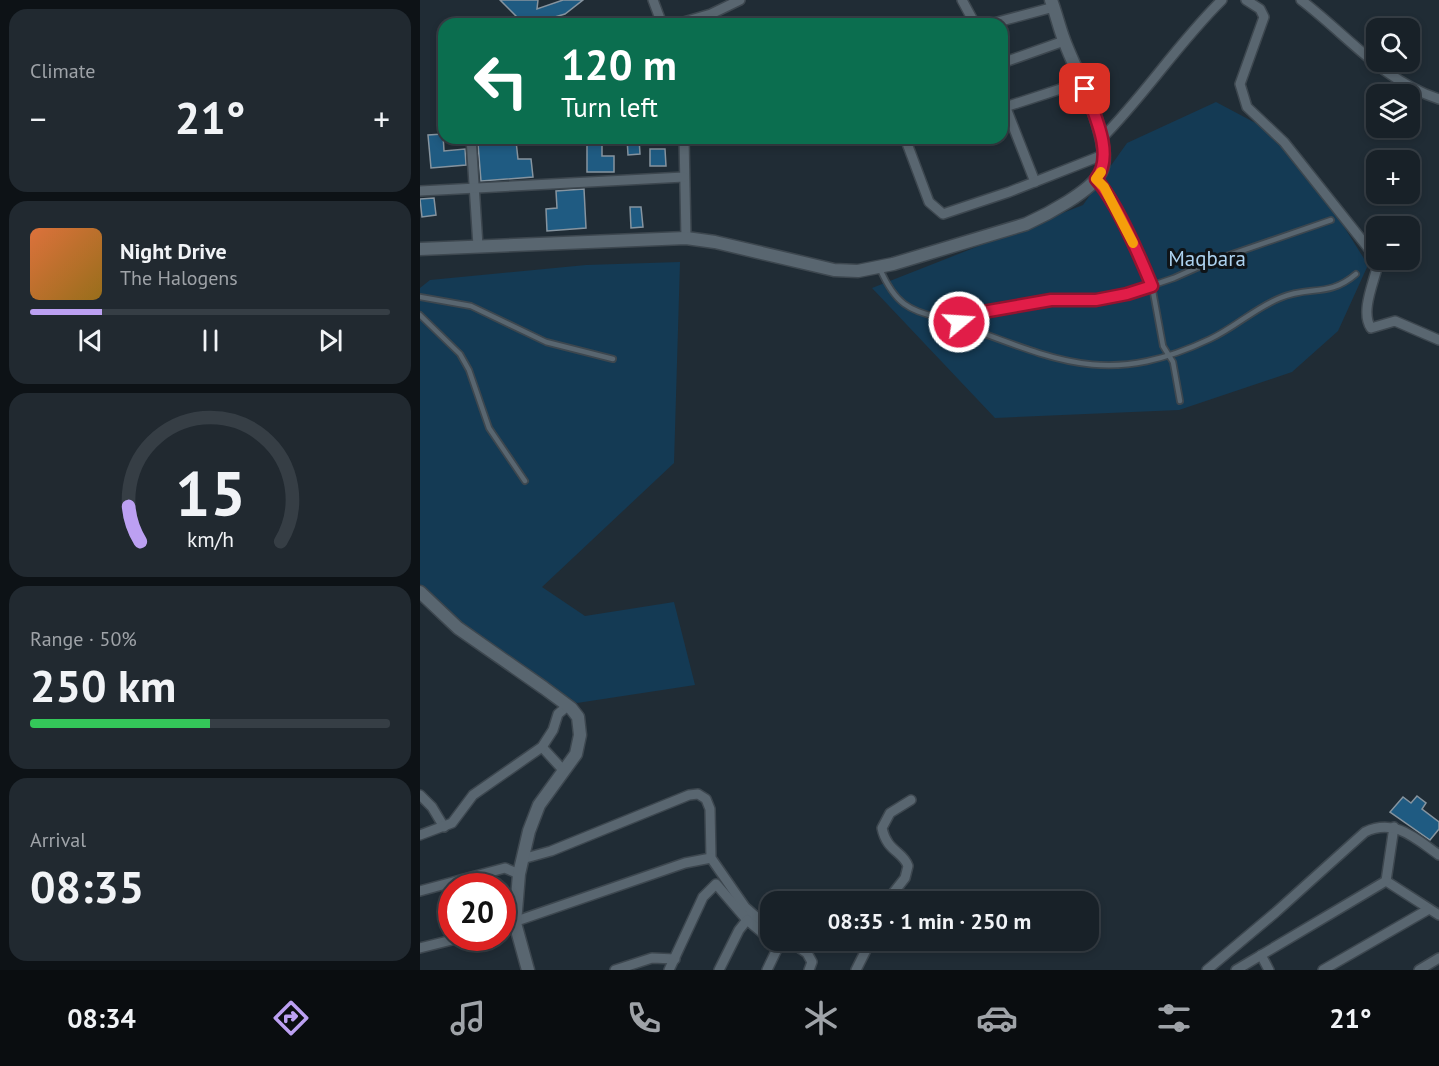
<!DOCTYPE html>
<html lang="en">
<head>
<meta charset="utf-8">
<style>
  :root { --surface:#182128; --page:#212930; --text:#f1f3f6; --muted:#9fa3a8; --line:#363e45; --accent:#bca0f2 }
  body { margin:0; font-family:"PT Sans",sans-serif; background:var(--page); color:var(--text); height:100vh; display:flex; flex-direction:column; font-size:22px; white-space:nowrap }
  * { box-sizing:border-box; margin:0 }
  p { font-size:20px; color:var(--muted) }
  .icon { flex:none; width:33px; height:33px; fill:none; stroke:currentColor; stroke-width:2; stroke-linecap:round; stroke-linejoin:round }
  .map { position:relative; flex:1; overflow:hidden }
  .panel { display:flex; flex-direction:column; gap:9px; padding:9px; background:#0d1216; width:420px }
  .panel>* { flex:none }
  .hud { position:absolute; left:18px; top:18px; width:570px; height:126px; border-radius:18px; box-shadow:0 3px 9px #0003,0 0 0 2px var(--line); background:#0b6e4f; color:#fff; overflow:hidden }
  .tools { position:absolute; left:946px; top:18px; display:grid; gap:12px }
  .tools a { display:grid; place-items:center; width:54px; height:54px; border-radius:12px; background:var(--surface); box-shadow:0 3px 9px #0003,0 0 0 2px var(--line); font-size:30px }
  .speed { position:absolute; left:18px; top:873px; display:flex; gap:12px; font-size:30px; font-weight:700; text-align:center }
  .speed>* { display:grid; place-content:center; width:78px; height:78px; border-radius:50%; background:var(--surface); box-shadow:0 3px 9px #0003,0 0 0 2px var(--line); line-height:1 }
  .speed .limit { border:9px solid #d22; background:#fff; color:#111 }
  .pin { position:absolute; display:grid; place-items:center; width:51px; height:51px; color:#fff; margin:-26px; border-radius:12px; box-shadow:0 3px 9px #0006 }
  .me { position:absolute; width:66px; margin:-33px; rotate:72deg; stroke-linejoin:round; filter:drop-shadow(0 0 4px #0008) }
  .turn { display:flex; align-items:center; gap:21px; height:126px; padding:0 24px; font-size:27px }
  .turn .icon { width:78px; height:78px; stroke-width:2.5 }
  .turn b { display:block; font-size:42px; line-height:51px }
  .big { font-size:45px; font-weight:800; line-height:1.1 }
  .panel .card { flex:1; display:flex; flex-direction:column; justify-content:center; gap:9px; min-width:0; padding:0 21px; border-radius:18px; background:var(--page) }
  .panel .dial { align-items:center; gap:0 }
  .dial svg { height:156px; overflow:visible; fill:none; stroke:var(--line); stroke-width:7; stroke-linecap:round; text-anchor:middle }
  .dial text { fill:var(--text); stroke:none }
  .song { display:flex; align-items:center; gap:18px }
  .cover { width:72px; height:72px; border-radius:9px; background:linear-gradient(135deg,hsl(20 70% 55%),hsl(40 70% 35%)) }
  .played { height:6px; border-radius:3px; background:linear-gradient(90deg,var(--accent) 20%,var(--line) 20%) }
  .keys { display:flex; justify-content:space-around; direction:ltr }
  .heat { display:flex; justify-content:space-between; align-items:center; font-size:33px; direction:ltr }
  .charge { height:9px; border-radius:4px; background:linear-gradient(90deg,#34c759 50%,var(--line) 0) }
  .trip { position:absolute; left:340px; top:891px; width:339px; height:60px; border-radius:18px; background:var(--surface); box-shadow:0 3px 9px #0003,0 0 0 2px var(--line); font-weight:800; line-height:60px; text-align:center }
  .dock { display:flex; height:96px; justify-content:space-around; align-items:center; background:#0a0d10; color:var(--muted) }
  .dock .icon { width:42px; height:42px }
  .dock .current { color:var(--accent) }
  .dock b { font-size:27px; color:var(--text) }
  main { display:flex; flex:1; min-height:0 }
  .map>svg:first-child { display:block }
</style>
</head>
<body>
<main>
<section class="panel">
<div class="card"><p>Climate</p>
<div class="heat"><a>−</a><b class="big">21°</b><a>+</a></div>
</div>
<div class="card">
<div class="song"><i class="cover"></i><div><b>Night Drive</b><p>The Halogens</p></div></div>
<div class="played"></div>
<div class="keys"><svg class="icon" aria-label="previous" viewBox="0 0 24 24"><path d="M18 5L8 12l10 7zM5 5v14"/></svg><svg class="icon" aria-label="pause" viewBox="0 0 24 24"><path d="M8 5v14M16 5v14"/></svg><svg class="icon" aria-label="next" viewBox="0 0 24 24"><path d="M6 5l10 7-10 7zM19 5v14"/></svg></div>
</div>
<div class="card dial"><svg viewBox="0 0 100 80">
<path d="M14 69A42 42 0 1 1 86 69"/>
<path d="M14 69A42 42 0 0 1 8 51" stroke="#bca0f2"/>
<text x="50" y="56" font-size="32" font-weight="700">15</text>
<text x="50" y="72" font-size="11">km/h</text>
</svg></div>
<div class="card"><p>Range · 50%</p><b class="big">250 km</b><div class="charge"></div></div>
<div class="card"><p>Arrival</p><b class="big">08:35</b></div>
</section>
<div class="map">
<svg width="1019" height="970" viewBox="0 0 1019 970">
  <rect width="100%" height="100%" fill="#202c35"/>
  <g fill="#143a54">
    <polygon points="796,102 871,142 948,265 918,331 872,372 759,410 575,418 452,288 663,205 707,143"/>
    <polygon points="260,262 254,463 122,587 165,616 254,602 275,685 157,703 36,620 0,584 0,288 10,280 166,265"/>
  </g>
  <g fill="#1f5b82" stroke="#86949f" stroke-width="1.5">
    <polygon points="80,0 118,0 117,9 143,0 163,0 145,14 128,19 115,17 112,23 99,19"/>
    <polygon points="23,134 24,151 45,149 46,165 11,168 8,135"/>
    <polygon points="167,138 182,138 182,156 194,156 194,172 167,172"/>
    <polygon points="207,138 219,138 220,154 208,155"/>
    <polygon points="96,141 98,159 111,159 113,177 61,181 58,144"/>
    <polygon points="230,149 245,149 246,166 230,166"/>
    <polygon points="164,189 166,228 127,231 126,209 137,208 136,191"/>
    <polygon points="14,198 16,215 2,217 0,199"/>
    <polygon points="210,207 221,207 223,227 211,228"/>
    <polygon points="997,796 1006,803 1002,809 1019,822 1019,829 1010,840 970,812 983,797 991,803"/>
  </g>
  <g fill="none" stroke-linecap="round" stroke-linejoin="round">
    <g stroke="#3d474f" stroke-width="8">
      <g id="service">
        <polyline points="676,179 684,187 713,242 732,286 743,346 753,362 760,401"/>
        <path d="M460,269c21,48 39,40 81,56 97,36 148,62 249,14 24,-11 45,-31 70,-41 30,-13 48,0 76,-24"/>
        <polyline points="0,297 51,306 126,342 193,359"/>
        <polyline points="0,315 40,354 49,370 69,428 105,481"/>
        <polyline points="539,324 540,319 546,315 631,300 663,301 707,294 754,278 792,261 911,220"/>
      </g>
    </g>
    <g stroke="#3d474f" stroke-width="12">
      <g id="minor">
        <polyline points="233,0 242,24"/>
        <polyline points="542,0 555,24"/>
        <polyline points="826,0 840,9 844,17 820,84 827,107 864,142 957,259"/>
        <path d="M881,0c45,34 83,82 138,99"/>
        <polyline points="257,24 291,14 320,0"/>
        <polyline points="570,24 634,7"/>
        <polyline points="582,63 644,41"/>
        <polyline points="582,98 615,182"/>
        <polyline points="582,108 662,82"/>
        <polyline points="51,138 58,246"/>
        <polyline points="264,138 266,238"/>
        <polyline points="485,138 509,202 523,214 589,192 683,155"/>
        <path d="M681,139c44,-44 77,-96 121,-139"/>
        <polyline points="0,191 264,177"/>
        <path d="M957,260l1,4c-4,18 -18,48 -7,64l24,-7 44,19"/>
        <polyline points="122,747 144,771"/>
        <polyline points="0,795 12,807 24,827"/>
        <polyline points="0,835 32,823 53,795 122,747 133,730 138,714 145,708 151,708"/>
        <polyline points="102,859 131,851 269,795 278,794 286,799 290,809 291,858 325,907 351,930"/>
        <polyline points="966,881 1019,915"/>
        <polyline points="966,881 974,827"/>
        <polyline points="0,891 85,868 99,874"/>
        <path d="M466,902l19,-24 3,-12c-5,-15 -21,-14 -26,-38l8,-15 21,-13"/>
        <polyline points="82,926 265,863 291,858"/>
        <polyline points="368,940 387,953 392,962 389,970"/>
        <polyline points="0,948 40,938"/>
        <polyline points="841,955 849,970"/>
        <polyline points="195,970 232,958 255,959"/>
        <polyline points="249,970 283,897 296,884 327,920 351,940"/>
        <polyline points="299,970 319,930 327,920"/>
        <polyline points="347,970 359,945"/>
        <polyline points="436,970 451,940"/>
        <path d="M787,970l69,-58 89,-80c30,-14 50,6 74,23"/>
        <polyline points="816,970 966,881"/>
        <polyline points="903,970 1009,909"/>
        <polyline points="999,970 1019,958"/>
      </g>
    </g>
    <g stroke="#3d474f" stroke-width="15">
      <g id="tertiary">
        <path d="M0,249l266,-11 29,4 119,28 24,1 35,-7 133,-40c20,-9 66,-33 75,-52 14,-28 -27,-104 -37,-132 -5,-13 -8,-27 -13,-40"/>
        <polyline points="0,592 38,628 124,688 151,708 158,717 160,735 156,754 119,805 109,831 99,874 95,923 108,970"/>
      </g>
    </g>
    <use href="#service" stroke="#596670" stroke-width="4.5"/>
    <use href="#minor" stroke="#596670" stroke-width="9"/>
    <use href="#tertiary" stroke="#596670" stroke-width="12"/>
  </g>
  <g fill="none" stroke-linecap="round" stroke-linejoin="round">
    <g stroke="#92132f" stroke-width="15">
      <path id="route" d="M539,322l7,-7 85,-15h45l31,-6 25,-8c-12,-29 -36,-85 -56,-107 19,-24 -2,-65 -11,-90"/>
    </g>
    <use href="#route" stroke="#e11d48" stroke-width="10"/>
    <polyline stroke="#f59e0b" stroke-width="10" points="681,172 676,179 684,187 713,243"/>
  </g>
  <g text-anchor="middle" dominant-baseline="central" stroke-width="6" stroke-linejoin="round" paint-order="stroke">
    <g font-size="21" fill="#add2ef" stroke="#0f1418">
      <text x="787" y="258">Maqbara</text>
    </g>
  </g>
</svg>
<div class="tools">
<a><svg class="icon" aria-label="search" viewBox="0 0 24 24"><circle cx="10" cy="10" r="6"/><path d="M15 15l6 6"/></svg></a>
<a><svg class="icon" aria-label="layers" viewBox="0 0 24 24"><path d="M12 4l9 5-9 5-9-5zM3 14l9 5 9-5"/></svg></a>
<a>+</a>
<a>−</a>
</div>
<div class="speed"><div class="limit">20</div></div>
<div class="pin" style="left:665px;top:89px;background:#d93025"><svg class="icon" aria-label="arrive" viewBox="0 0 24 24"><path d="M6 21V4h12l-3 4 3 4H6"/></svg></div>
<svg class="me" style="left:539px;top:322px" viewBox="-20 -20 40 40"><circle r="17" fill="#e11d48" stroke="#fff" stroke-width="3"/><path d="M0-11L8 9 0 5-8 9z" fill="#fff"/></svg>
<div class="trip">08:35 · 1 min · 250 m</div>
<div class="hud">
<div class="turn"><svg class="icon" aria-label="left" viewBox="0 0 24 24"><path d="M17 20v-9H6M10 6l-5 5 5 5"/></svg><div><b>120 m</b>Turn left</div></div>
</div>
</div>
</main>
<nav class="dock">
<b>08:34</b>
<svg class="icon current" aria-label="directions" viewBox="0 0 24 24"><path d="M12 3l9 9-9 9-9-9zM9 14v-3h6M13 9l2 2-2 2"/></svg>
<svg class="icon" aria-label="music" viewBox="0 0 24 24"><path d="M9 18V5l10-2v13"/><circle cx="6" cy="18" r="3"/><circle cx="16" cy="16" r="3"/></svg>
<svg class="icon" aria-label="phone" viewBox="0 0 24 24"><path d="M5 4h4l2 5-3 2q2 4 5 5l2-3 5 2v4C11 20 4 13 5 4z"/></svg>
<svg class="icon" aria-label="climate" viewBox="0 0 24 24"><path d="M12 3v18M4 7l16 10M4 17L20 7"/></svg>
<svg class="icon" aria-label="car" viewBox="0 0 24 24"><path d="M5 17H2v-5l4-1 3-4h7l3 4 3 1v5h-3M9 17h6M6 11h13"/><circle cx="7" cy="17" r="2"/><circle cx="17" cy="17" r="2"/></svg>
<svg class="icon" aria-label="filters" viewBox="0 0 24 24"><path d="M4 7h16M4 17h16"/><circle cx="9" cy="7" r="2"/><circle cx="15" cy="17" r="2"/></svg>
<b>21°</b>
</nav>
</body>
</html>
